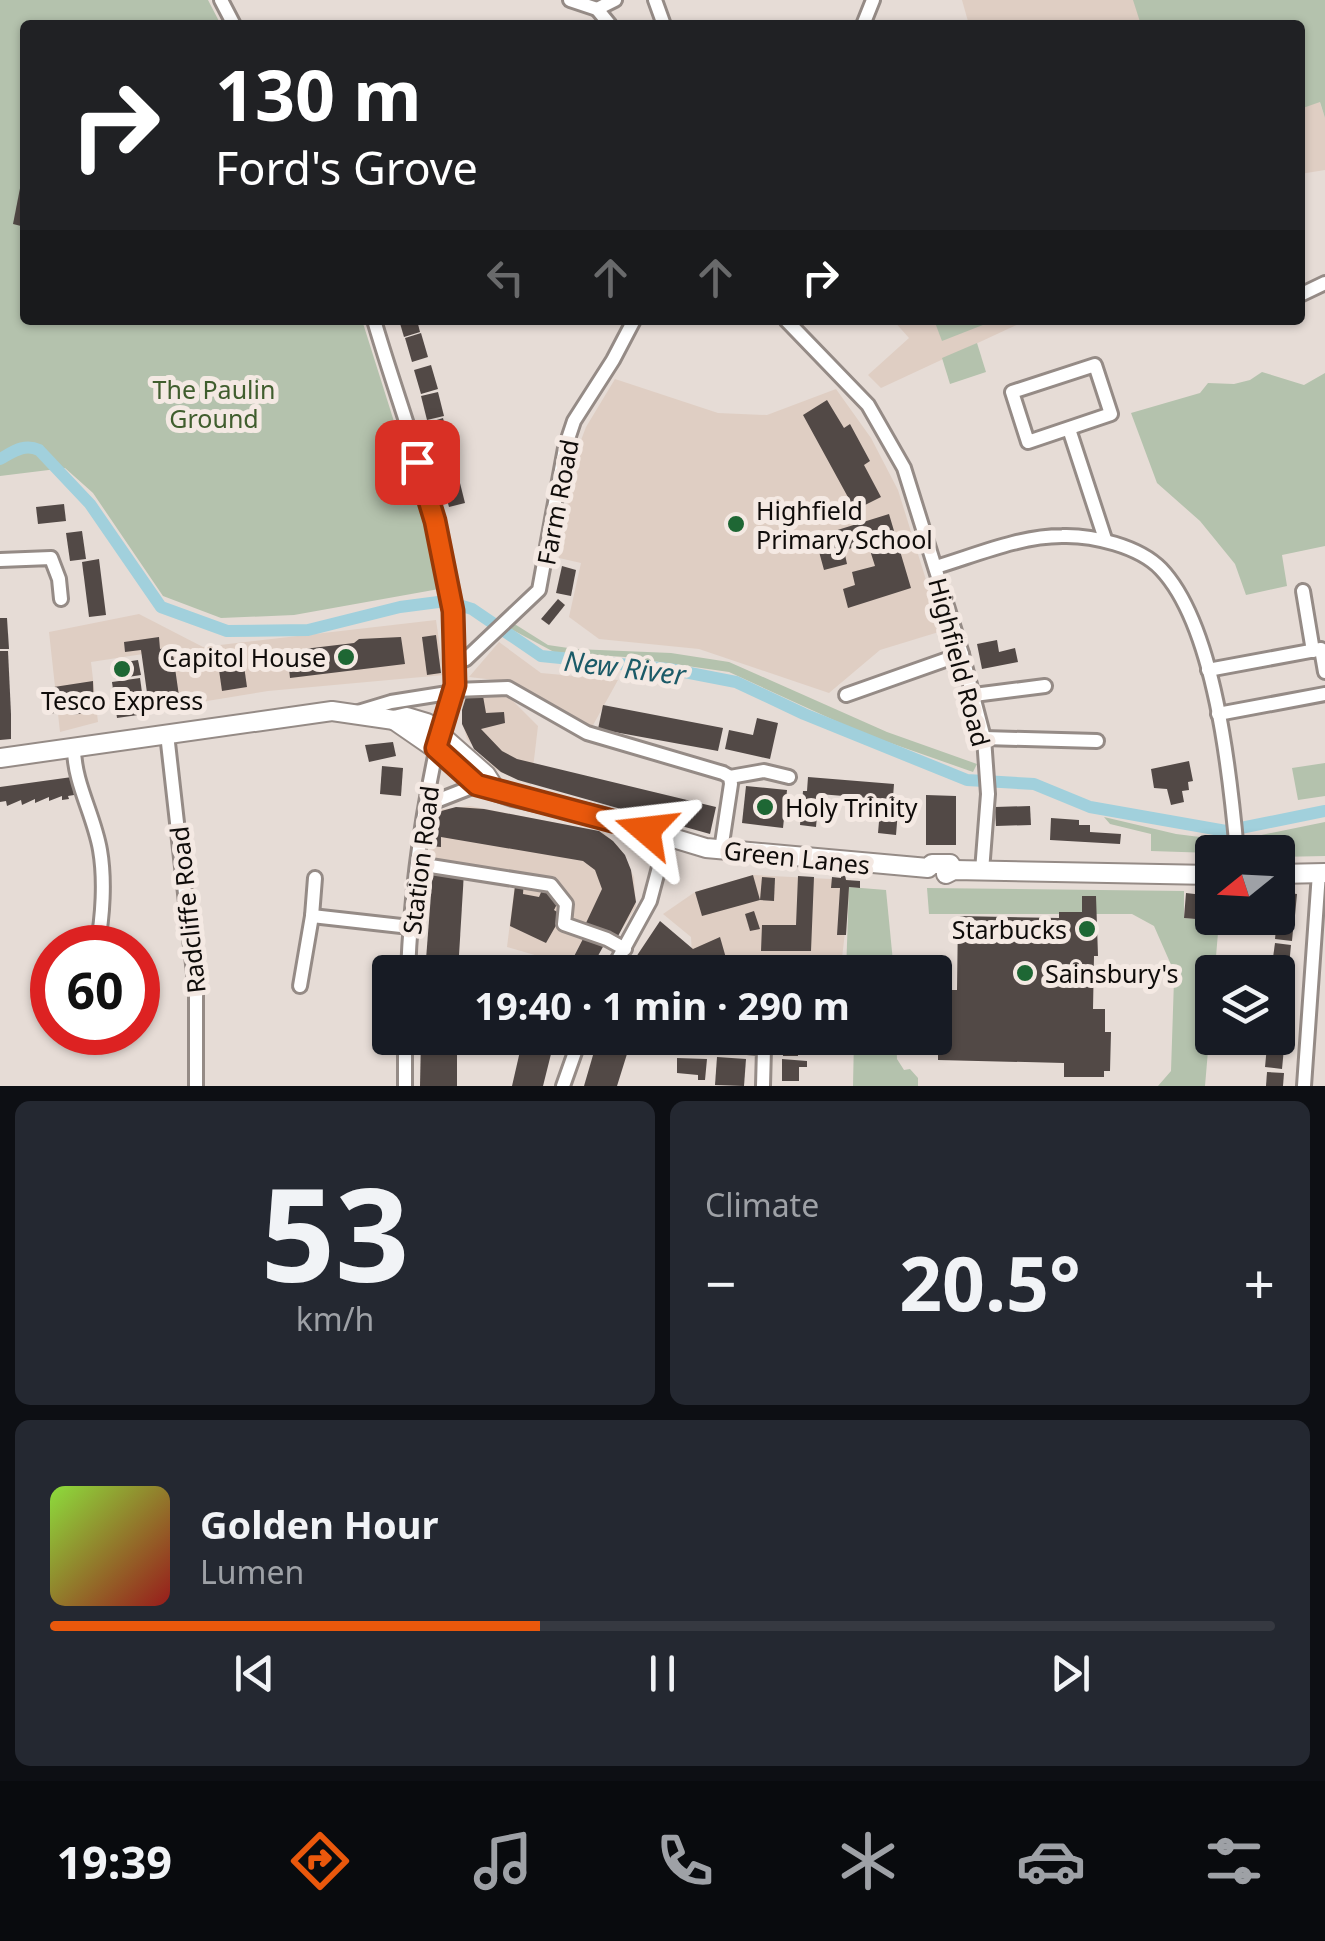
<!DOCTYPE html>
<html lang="en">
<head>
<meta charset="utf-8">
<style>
  :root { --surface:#171b24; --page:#242831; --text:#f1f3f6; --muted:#9ea1a6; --line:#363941; --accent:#ea580c }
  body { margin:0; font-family:"Noto Sans",sans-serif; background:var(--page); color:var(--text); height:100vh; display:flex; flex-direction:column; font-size:38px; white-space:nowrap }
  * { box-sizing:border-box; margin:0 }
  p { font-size:32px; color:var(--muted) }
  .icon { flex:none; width:55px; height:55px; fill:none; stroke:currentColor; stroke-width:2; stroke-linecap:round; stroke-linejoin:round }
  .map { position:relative; height:1086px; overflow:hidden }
  .panel { display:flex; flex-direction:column; gap:15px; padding:15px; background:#0d0f14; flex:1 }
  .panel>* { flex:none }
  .banner { position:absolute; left:20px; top:20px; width:1285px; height:305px; border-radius:10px; box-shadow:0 2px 8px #0004; background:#202124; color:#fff; overflow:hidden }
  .needle { width:65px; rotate:252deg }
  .controls { position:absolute; left:1195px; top:835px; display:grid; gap:20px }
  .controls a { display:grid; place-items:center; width:100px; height:100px; border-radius:10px; background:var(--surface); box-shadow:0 2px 8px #0004; font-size:50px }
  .speed { position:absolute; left:30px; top:925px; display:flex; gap:20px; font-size:50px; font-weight:700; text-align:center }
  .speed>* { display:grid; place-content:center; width:130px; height:130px; border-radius:50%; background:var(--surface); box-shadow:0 2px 8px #0004; line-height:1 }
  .speed .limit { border:15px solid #d22; background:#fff; color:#111 }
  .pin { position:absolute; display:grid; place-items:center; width:85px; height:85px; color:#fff; margin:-42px; border-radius:20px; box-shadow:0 5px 15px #0006 }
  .me { position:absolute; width:110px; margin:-55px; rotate:287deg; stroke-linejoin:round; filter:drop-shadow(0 0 8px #0008) }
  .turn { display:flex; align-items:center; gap:35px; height:210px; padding:0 30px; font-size:45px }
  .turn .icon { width:130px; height:130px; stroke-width:2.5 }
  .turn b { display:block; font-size:70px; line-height:85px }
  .lanes { display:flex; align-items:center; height:95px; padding:0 30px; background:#0003; justify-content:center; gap:50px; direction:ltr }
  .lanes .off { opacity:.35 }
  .big { font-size:75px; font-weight:700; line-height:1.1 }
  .panel .card { flex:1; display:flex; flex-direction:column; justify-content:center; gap:15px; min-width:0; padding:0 35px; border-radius:15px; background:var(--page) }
  .panel .dial { align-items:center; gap:0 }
  .dial b { font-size:130px; line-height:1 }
  .song { display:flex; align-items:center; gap:30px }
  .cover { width:120px; height:120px; border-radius:15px; background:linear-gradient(135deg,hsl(90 70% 55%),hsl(0 70% 35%)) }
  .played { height:10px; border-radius:5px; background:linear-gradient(90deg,var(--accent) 40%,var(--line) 40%) }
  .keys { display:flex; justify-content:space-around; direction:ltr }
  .heat { display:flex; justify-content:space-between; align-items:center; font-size:55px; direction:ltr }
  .panel .tiles { flex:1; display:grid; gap:15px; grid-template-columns:1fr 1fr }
  .card:last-child { grid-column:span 2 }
  .trip { position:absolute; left:372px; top:955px; width:580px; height:100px; border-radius:10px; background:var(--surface); box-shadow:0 2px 8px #0004; font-weight:700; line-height:100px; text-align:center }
  .menu { display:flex; height:160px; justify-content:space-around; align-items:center; background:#090b0e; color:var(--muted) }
  .menu .icon { width:70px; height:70px }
  .menu .selected { color:var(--accent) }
  .menu b { font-size:45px; color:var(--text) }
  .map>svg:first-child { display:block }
</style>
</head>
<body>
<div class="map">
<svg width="1325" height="1086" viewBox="0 0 1325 1086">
  <rect width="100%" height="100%" fill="#e6dcd6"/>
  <g fill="#dfcec3">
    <polygon points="962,0 1286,0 1294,25 969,25"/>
    <polygon points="1300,43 1325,118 1325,170 1300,174"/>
    <polygon points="893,320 1027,320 881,388 868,375 909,338"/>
    <polygon points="615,379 718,413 767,415 836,389 871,438 898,490 942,631 880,650 829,693 699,649 599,639 569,617 581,563 559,558 575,456 586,427"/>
    <polygon points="139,614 203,647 436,620 444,675 268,691 152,710 143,654 91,662 98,722 60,732 49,632"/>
    <polygon points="499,642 541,673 618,680 592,727 513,682 469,677"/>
    <polygon points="462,693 508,696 538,726 531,785 496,770 467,739 462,722"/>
    <polygon points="470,806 603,832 618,846 634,877 636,907 610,948 585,935 569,965 507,947 516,875 429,861 436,810"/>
    <polygon points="753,875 851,880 842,958 728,960 707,972 693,972 691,937 663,914 695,892"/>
  </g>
  <g fill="#b4c2ad">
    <polygon points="0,0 208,0 221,25 25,25 25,320 362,320 426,523 439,589 294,615 221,618 163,596 93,493 65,468 0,476"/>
    <polygon points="1133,0 1325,0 1325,118 1320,102 1300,109 1300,25 1141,25"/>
    <polygon points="934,320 993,320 993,321 942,341"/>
    <polygon points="977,343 986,372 950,384 942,358"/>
    <polygon points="1262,372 1304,385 1325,373 1325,546 1282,555 1287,586 1246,595 1235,564 1222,548 1200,521 1157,483 1131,413 1200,393 1208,383 1234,384 1250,380"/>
    <polygon points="513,623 548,645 575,649 671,653 729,662 887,732 977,764 973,772 862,733 729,672 625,657 554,652 509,628"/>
    <polygon points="1325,763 1325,796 1298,800 1292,768"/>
    <polygon points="1104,817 1176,834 1224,840 1217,852 1212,853 1151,851 1151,834 1110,824"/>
    <polygon points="1325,822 1325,856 1278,857 1278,852 1248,852 1247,838"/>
    <polygon points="849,887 886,890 894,972 846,972"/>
    <polygon points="927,888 1184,891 1184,918 1219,921 1205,1086 1158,1086 1171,1071 1174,980 1172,967 1154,926 1132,914 929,914"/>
    <polygon points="854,1038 896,1038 897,1059 904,1070 910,1069 918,1078 918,1086 853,1086"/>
  </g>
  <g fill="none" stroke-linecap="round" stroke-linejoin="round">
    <path stroke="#a1d0dc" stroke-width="12" d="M0,459c13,-7 24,-16 39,-9l51,54 71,103 66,24 81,-1 92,-23 46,-6 26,8 69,47 128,13 67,13 68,32 163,66 67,4 56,23 136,24 99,-20"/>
  </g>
  <g fill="#524946">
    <polygon points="23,173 25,174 25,227 13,224"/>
    <polygon points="399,320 417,320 420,332 404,337"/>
    <polygon points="421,333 428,357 412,362 405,338"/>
    <polygon points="431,365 438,389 421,394 414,370"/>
    <polygon points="438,392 444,416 427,420 421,396"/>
    <polygon points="827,400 844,428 850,424 870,461 864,465 881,497 855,510 803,415"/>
    <polygon points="443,418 457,469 440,473 427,423"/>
    <polygon points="457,471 465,503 449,507 440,475"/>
    <polygon points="64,504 66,521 38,524 36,507"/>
    <polygon points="889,514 911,588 848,608 843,589 855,585 852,572 875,566 868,544 844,550 847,564 824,570 815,537"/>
    <polygon points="82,531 86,559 70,561 66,533"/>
    <polygon points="99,559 106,615 89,617 82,562"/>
    <polygon points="562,566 576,570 571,596 556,593"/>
    <polygon points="558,599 565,605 549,625 541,619"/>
    <polygon points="0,618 7,618 9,649 0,649"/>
    <polygon points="436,635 441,673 427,675 422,637"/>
    <polygon points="159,637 160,649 172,647 180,703 149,707 141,650 125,652 124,642"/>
    <polygon points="401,637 405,664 290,678 287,651 354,643 359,639"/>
    <polygon points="997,640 999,652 1015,648 1018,662 982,669 977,644"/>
    <polygon points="0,651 8,651 11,714 11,739 0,740"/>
    <polygon points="243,659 247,687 222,691 218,663"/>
    <polygon points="138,660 141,675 115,679 113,664"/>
    <polygon points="140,678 145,714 117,718 112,682"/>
    <polygon points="93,681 94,712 71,715 71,710 49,714 47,702 55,701 54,687"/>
    <polygon points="483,696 486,713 504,712 505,723 481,729 502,751 517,759 716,807 710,834 518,780 501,772 474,749 462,724 462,710 466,697"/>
    <polygon points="603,705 723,728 718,751 598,729"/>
    <polygon points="757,718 778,723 770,759 725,749 729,730 753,735"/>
    <polygon points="393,742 396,756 369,762 365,745"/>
    <polygon points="1189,761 1193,781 1188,782 1189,790 1182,791 1184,802 1171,805 1167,789 1154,788 1151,769"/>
    <polygon points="382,766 403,768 401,796 380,794"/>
    <polygon points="72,777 74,795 68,796 69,799 62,800 62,796 49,801 49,797 35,803 35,799 22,805 21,800 7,806 6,801 0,802 0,787"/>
    <polygon points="808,777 894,784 893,797 899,798 896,835 878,833 881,799 819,794 816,827 800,825 803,791 807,791"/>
    <polygon points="746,786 787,790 783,828 742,823"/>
    <polygon points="926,795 956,796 956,845 926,845"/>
    <polygon points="1030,806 1031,825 996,826 995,807"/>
    <polygon points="456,807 484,809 599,831 613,841 625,855 631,870 636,902 617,938 586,923 602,889 595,870 583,861 441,837 441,847 429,846 434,813"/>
    <polygon points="1051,818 1079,820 1079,825 1090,825 1090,832 1121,834 1120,844 1050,840"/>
    <polygon points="433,869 464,872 458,972 425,972"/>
    <polygon points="753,875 760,900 702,916 695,892"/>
    <polygon points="841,875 845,875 846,880 860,881 860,888 849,887 846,935 837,935 840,888 831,888 832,877 841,878"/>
    <polygon points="798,876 814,877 811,951 761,951 762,925 796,925"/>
    <polygon points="762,877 775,878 774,901 760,900"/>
    <polygon points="516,878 524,879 523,894 539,897 542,890 559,900 554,910 562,915 546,943 510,926"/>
    <polygon points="1280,892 1297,894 1295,915 1278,914"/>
    <polygon points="1186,893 1212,896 1212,918 1219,918 1219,921 1184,918"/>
    <polygon points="1082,896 1096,896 1098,956 1094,956 1093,1009 1105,1009 1105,1032 1111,1032 1110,1071 1104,1071 1104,1077 1064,1077 1064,1063 938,1060 938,1051 919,1050 919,1038 935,1038 935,990 957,990 958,916 1059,918 1059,912 1082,912"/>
    <polygon points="754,911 760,929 750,931 745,914"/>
    <polygon points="1277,918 1294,919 1292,941 1275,939"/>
    <polygon points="660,921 693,949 720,937 728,965 705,972 687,967 683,972 670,972 655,962 648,972 626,972"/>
    <polygon points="585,935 604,945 589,972 551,972 557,960 569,966"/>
    <polygon points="1275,943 1291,945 1289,966 1272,965"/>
    <polygon points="1272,968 1289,970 1287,991 1278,990 1278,972 1272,972"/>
    <polygon points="1278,994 1286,995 1284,1016 1278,1016"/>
    <polygon points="1278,1020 1285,1021 1283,1043 1266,1041 1266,1038 1278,1038"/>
    <polygon points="421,1038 457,1038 457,1086 420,1086"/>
    <polygon points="523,1038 555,1038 543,1086 512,1086"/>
    <polygon points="598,1038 632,1038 617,1086 584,1086"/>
    <rect x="783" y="1038" width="15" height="18"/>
    <polygon points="1267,1046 1284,1048 1282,1069 1265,1067"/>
    <polygon points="717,1057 746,1059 744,1086 715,1085"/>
    <polygon points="677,1058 707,1059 705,1080 698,1080 698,1075 677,1073"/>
    <polygon points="782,1059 807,1061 807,1067 799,1067 799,1081 782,1081"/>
    <polygon points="1267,1072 1284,1073 1283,1086 1266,1086"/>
  </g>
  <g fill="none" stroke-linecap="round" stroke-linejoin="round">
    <g stroke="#958b86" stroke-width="18">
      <g id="minor">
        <polyline points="221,0 234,25"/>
        <polyline points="570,0 597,9 615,0"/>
        <polyline points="655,0 664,25"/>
        <polyline points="597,9 610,25"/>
        <polyline points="863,25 873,0"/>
        <polyline points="1300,295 1325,283"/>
        <path d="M374,320c30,104 86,238 82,346 0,29 -14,53 -19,81 -16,73 -26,150 -29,225"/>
        <polyline points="786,320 868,405 904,468 962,654 984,738 988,794 982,871"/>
        <polygon points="1095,365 1111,414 1028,442 1012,392"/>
        <polyline points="1069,429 1105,539"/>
        <polyline points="0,560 51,558 59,579 61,599"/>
        <path d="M936,567c40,-12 84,-31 126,-31 30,-1 77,10 99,33 54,57 69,205 76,283"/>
        <polyline points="1303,591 1313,651"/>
        <polyline points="457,663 466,659 539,590 565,448 574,421 613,360 634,320"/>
        <polyline points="1208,670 1321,649 1325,672"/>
        <polyline points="455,690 508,688 587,733 723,773 730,777 731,784 721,850"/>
        <polyline points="846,695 962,654"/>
        <polyline points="974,695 1045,686"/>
        <polyline points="358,712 391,702 454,692"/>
        <polyline points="1218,714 1325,694"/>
        <polyline points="167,734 196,991 196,1086"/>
        <polyline points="984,738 1097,741"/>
        <path d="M74,748c0,35 20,67 26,102 5,29 3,67 -3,96"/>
        <polyline points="730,777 764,771 789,777"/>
        <polyline points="426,805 477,785"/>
        <polyline points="418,864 551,885 566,904 564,924 607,939 625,949"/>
        <polyline points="312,916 410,927"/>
        <polyline points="611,972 650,901 667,837"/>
        <polyline points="300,986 312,916 315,878"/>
        <polyline points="405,1038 405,1086"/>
        <polyline points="681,1038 764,1048 763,1086"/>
        <polyline points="563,1086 580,1038"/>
        <polyline points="1304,1086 1319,873"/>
      </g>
    </g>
    <g stroke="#958b86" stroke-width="22">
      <g id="major">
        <polyline points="394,720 436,749 477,785 513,797 600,816 706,848 928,868 932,864 950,864 954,870"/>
        <polyline points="0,758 332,711 394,720 407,717 427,723 486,775 495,789"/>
        <polyline points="946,874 954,870 1212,875"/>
        <polyline points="1278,874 1325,873"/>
      </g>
    </g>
    <use href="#minor" stroke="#fff" stroke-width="12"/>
    <use href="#major" stroke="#fff" stroke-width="18"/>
  </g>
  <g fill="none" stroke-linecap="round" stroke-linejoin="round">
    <g stroke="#983908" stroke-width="25">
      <polyline id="route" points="417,462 435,521 453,611 455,685 436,748 477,785 646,830"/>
    </g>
    <use href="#route" stroke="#ea580c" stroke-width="18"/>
  </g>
  <g fill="#1e6734" stroke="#f4e9e3" stroke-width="4">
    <circle cx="736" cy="524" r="10"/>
    <circle cx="346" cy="657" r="10"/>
    <circle cx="122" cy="669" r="10"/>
    <circle cx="765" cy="807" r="10"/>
    <circle cx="1087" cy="929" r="10"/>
    <circle cx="1025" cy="973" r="10"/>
  </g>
  <g text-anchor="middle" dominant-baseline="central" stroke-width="10" stroke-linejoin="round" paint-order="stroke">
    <g font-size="25" fill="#405e2e" stroke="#f4e9e3">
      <text x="214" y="389">The Paulin<tspan x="214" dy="29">Ground</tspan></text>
    </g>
    <g font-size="25" fill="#0f0c0a" stroke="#f4e9e3">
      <text transform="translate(557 502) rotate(-79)">Farm Road</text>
      <text transform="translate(960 662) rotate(75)">Highfield Road</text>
      <text transform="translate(797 857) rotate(6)">Green Lanes</text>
      <text transform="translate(420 860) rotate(-83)">Station Road</text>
      <text transform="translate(187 910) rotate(-96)">Radcliffe Road</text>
    </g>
    <g font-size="25" fill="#0f0c0a" stroke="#f4e9e3" text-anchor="start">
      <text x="756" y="510">Highfield<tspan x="756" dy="29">Primary School</tspan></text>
      <text x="326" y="657" text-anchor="end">Capitol House</text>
      <text x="122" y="700" text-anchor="middle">Tesco Express</text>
      <text x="785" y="807">Holy Trinity</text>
      <text x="1067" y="929" text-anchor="end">Starbucks</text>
      <text x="1045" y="973">Sainsbury's</text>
    </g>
    <g font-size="28" font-style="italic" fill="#1b5a67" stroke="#f4e9e3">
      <text transform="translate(625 667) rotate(7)">New River</text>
    </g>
  </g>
</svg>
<div class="controls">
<a><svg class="needle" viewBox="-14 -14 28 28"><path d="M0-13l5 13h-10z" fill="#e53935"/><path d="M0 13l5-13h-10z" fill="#9ea1a6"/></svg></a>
<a><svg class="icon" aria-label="layers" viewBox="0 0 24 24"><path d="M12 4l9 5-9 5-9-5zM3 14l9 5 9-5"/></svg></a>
</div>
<div class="speed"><div class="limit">60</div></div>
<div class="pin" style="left:417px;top:462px;background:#d93025"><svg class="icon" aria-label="arrive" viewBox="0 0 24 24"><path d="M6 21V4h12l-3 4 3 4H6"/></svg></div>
<svg class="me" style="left:646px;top:830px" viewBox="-20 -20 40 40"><path d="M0-17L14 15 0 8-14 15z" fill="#ea580c" stroke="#fff" stroke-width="4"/></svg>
<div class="trip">19:40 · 1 min · 290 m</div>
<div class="banner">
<div class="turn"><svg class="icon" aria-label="right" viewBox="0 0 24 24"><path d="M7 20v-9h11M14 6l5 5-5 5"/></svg><div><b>130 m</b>Ford's Grove</div></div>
<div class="lanes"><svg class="icon off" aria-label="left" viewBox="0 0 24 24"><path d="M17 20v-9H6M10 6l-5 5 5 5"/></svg><svg class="icon off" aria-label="ahead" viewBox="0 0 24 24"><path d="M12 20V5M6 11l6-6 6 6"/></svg><svg class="icon off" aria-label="ahead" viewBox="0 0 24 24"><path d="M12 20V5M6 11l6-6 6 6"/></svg><svg class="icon" aria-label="right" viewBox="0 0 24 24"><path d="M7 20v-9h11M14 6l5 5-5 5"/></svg></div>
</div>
</div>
<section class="panel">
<div class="tiles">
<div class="card dial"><b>53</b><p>km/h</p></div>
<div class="card"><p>Climate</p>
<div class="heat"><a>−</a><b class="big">20.5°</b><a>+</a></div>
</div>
<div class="card">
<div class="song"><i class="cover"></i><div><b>Golden Hour</b><p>Lumen</p></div></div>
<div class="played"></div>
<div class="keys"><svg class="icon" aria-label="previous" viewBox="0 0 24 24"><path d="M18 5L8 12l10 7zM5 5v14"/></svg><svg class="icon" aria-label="pause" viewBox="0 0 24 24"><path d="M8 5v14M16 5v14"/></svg><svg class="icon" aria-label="next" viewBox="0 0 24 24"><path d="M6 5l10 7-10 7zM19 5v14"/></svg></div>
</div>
</div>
</section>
<nav class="menu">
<b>19:39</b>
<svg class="icon selected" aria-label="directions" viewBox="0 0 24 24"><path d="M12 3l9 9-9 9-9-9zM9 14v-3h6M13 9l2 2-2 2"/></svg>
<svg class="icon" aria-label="music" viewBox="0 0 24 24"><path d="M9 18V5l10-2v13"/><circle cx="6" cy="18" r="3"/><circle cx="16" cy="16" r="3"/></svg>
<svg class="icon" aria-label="phone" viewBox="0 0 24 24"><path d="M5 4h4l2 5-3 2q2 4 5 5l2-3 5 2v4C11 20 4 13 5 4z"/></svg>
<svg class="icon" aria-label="climate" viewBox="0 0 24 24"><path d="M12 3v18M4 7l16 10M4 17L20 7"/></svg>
<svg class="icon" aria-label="car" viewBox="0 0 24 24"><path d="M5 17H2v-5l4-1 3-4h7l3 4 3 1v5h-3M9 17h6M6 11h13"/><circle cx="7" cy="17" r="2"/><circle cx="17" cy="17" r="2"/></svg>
<svg class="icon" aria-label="filters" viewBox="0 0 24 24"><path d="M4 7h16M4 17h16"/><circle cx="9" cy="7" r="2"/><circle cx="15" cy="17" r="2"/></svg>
</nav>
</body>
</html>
